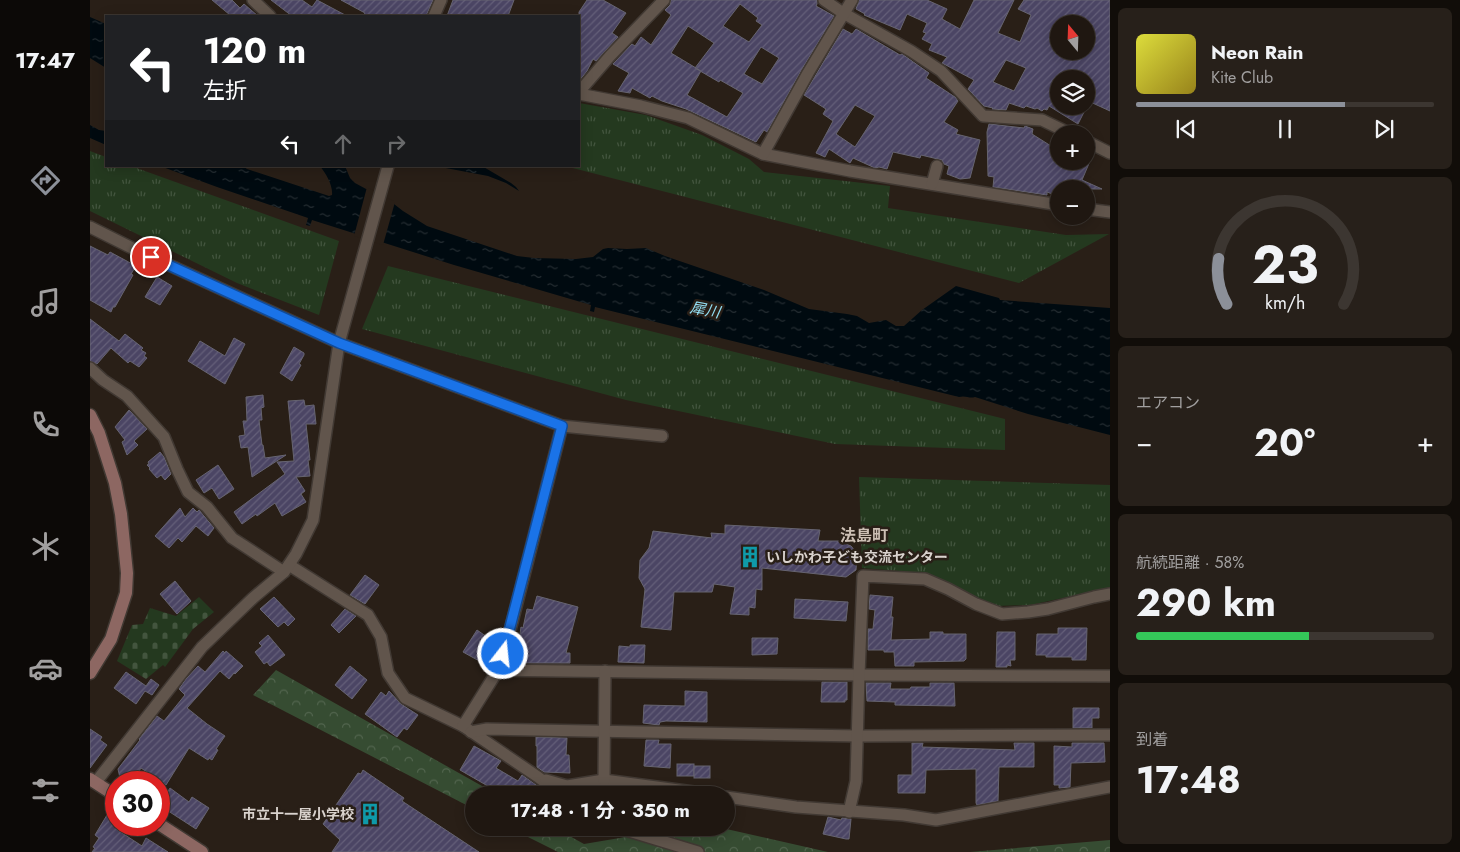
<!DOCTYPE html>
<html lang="ja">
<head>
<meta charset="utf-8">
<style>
  :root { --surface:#1f1711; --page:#27201a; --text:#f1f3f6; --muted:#a19f9f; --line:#3c3631; --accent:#8c9099 }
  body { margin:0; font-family:Jost,"Noto Sans JP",sans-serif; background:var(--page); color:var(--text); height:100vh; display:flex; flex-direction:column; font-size:19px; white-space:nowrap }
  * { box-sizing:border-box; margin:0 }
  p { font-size:16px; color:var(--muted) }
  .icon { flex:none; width:28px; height:28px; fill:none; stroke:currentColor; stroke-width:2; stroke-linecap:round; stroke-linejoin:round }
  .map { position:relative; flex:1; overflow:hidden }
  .side { display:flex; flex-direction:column; gap:8px; padding:8px; background:#110d09; width:350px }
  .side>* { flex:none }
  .top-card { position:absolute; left:15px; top:15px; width:475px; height:152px; border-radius:0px; box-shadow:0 2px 12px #0003,0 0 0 1px var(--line); background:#202124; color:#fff; overflow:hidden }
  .needle { width:32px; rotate:341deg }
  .controls { position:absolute; left:960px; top:15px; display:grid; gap:10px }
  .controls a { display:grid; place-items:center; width:45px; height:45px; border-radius:50%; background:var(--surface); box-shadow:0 2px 12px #0003,0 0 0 1px var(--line); font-size:25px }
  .speed { position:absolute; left:15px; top:771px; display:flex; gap:10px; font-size:25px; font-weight:700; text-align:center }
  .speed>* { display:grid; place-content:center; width:65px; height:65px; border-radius:50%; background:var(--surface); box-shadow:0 2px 12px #0003,0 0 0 1px var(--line); line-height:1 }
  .speed .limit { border:8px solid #d22; background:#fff; color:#111 }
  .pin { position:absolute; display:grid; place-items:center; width:42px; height:42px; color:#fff; margin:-21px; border:2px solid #fff; border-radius:50%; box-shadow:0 1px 5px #0007 }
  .me { position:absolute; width:55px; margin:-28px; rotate:16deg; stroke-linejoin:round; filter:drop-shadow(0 0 4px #0008) }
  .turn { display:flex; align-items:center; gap:18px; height:105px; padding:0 15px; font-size:22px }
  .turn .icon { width:65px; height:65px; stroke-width:2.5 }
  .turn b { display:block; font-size:35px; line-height:42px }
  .lanes { display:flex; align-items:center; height:48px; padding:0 15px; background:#0003; justify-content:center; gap:25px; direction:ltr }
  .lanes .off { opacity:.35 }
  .big { font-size:38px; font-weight:700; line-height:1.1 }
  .side .tile { flex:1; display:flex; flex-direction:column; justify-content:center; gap:8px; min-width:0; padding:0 18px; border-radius:8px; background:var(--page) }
  .side .dial { align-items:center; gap:0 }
  .dial svg { height:130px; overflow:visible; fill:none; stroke:var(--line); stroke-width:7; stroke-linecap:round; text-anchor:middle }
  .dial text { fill:var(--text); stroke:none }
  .song { display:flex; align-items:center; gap:15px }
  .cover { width:60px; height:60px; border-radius:8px; background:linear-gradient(135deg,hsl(60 70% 55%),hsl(50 70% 35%)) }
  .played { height:5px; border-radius:2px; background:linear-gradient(90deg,var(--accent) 70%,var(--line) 70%) }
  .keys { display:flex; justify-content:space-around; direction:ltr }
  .heat { display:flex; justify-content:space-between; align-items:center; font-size:28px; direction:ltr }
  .charge { height:8px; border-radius:4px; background:linear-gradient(90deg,#34c759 58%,var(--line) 0) }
  .trip { position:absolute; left:375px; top:786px; width:270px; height:50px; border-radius:25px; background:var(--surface); box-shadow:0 2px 12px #0003,0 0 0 1px var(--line); font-weight:700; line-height:50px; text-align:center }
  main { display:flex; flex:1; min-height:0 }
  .menu { display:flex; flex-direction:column; width:90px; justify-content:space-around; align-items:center; background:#0c0907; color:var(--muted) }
  .menu .icon { width:35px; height:35px }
  .menu .current { color:var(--accent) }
  .menu b { font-size:22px; color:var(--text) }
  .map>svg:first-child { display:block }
</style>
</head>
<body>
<main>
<nav class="menu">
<b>17:47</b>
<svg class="icon current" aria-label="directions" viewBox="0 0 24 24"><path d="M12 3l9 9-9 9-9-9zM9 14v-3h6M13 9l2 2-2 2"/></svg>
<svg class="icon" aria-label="music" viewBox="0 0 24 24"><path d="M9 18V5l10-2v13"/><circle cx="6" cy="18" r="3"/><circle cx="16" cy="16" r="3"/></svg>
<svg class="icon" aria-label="phone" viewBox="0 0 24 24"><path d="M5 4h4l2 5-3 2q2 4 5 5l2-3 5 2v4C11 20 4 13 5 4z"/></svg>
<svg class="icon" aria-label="climate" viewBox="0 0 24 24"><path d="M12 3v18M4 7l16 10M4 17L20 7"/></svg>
<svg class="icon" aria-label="car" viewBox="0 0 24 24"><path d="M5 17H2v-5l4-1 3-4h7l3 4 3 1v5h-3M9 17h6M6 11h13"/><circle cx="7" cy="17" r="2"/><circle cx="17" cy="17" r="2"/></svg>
<svg class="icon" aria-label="filters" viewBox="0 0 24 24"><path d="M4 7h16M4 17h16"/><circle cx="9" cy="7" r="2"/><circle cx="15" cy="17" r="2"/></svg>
</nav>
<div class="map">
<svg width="1020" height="852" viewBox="0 0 1020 852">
  <defs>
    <pattern id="forest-crowns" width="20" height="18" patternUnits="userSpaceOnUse" patternTransform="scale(1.25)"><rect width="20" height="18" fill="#364c32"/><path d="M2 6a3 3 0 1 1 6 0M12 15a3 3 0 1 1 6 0" fill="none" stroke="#52654e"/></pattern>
    <pattern id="cemetery-stones" width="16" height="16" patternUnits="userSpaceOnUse" patternTransform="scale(1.25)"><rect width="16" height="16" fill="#24391f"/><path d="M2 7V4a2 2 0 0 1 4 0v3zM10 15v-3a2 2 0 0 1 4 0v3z" fill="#43553e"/></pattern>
    <pattern id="park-tufts" width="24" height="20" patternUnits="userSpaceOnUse" patternTransform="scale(1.25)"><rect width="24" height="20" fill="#24391f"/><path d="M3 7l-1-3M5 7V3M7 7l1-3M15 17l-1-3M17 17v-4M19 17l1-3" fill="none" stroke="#43553e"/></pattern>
    <pattern id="water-ripples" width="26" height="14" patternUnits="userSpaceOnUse" patternTransform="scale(1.25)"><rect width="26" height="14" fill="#000a10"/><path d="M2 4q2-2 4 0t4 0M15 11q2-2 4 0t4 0" fill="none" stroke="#252d32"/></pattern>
    <pattern id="building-hatch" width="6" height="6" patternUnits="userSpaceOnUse" patternTransform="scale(1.25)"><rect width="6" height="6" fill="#4b4564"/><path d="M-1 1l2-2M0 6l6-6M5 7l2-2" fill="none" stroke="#645f79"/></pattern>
  </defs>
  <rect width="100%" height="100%" fill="#291f17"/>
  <g fill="url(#forest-crowns)">
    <polygon points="186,670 408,795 384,795 384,809 163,695"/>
    <polygon points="420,828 465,828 494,844 589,828 632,828 738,852 468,852"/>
    <polygon points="1020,840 1020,852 880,852"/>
  </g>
  <polygon fill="url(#cemetery-stones)" points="109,597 124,612 103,629 75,667 73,665 56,679 27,661 42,625 53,624 60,608 86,616"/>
  <g fill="url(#park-tufts)">
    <polygon points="489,103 556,115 612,135 659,159 674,172 800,186 798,208 976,235 1019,234 929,283 475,166 489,166"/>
    <polygon points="0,151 16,157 16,166 41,166 249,241 229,315 147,283 0,211"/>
    <polygon points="298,266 915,419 915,450 745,444 536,400 272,329"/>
    <polygon points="769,477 1020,485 1020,588 940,605 905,606 845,578 810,571 772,568"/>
  </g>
  <g fill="url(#water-ripples)">
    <polygon points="0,17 16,24 16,68 0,58"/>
    <polygon points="0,125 9,130 16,131 16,145 0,138"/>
    <path d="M70,166h83l4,3 82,27 3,-1c1,-10 -6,-21 -12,-29h25l5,12 5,5 39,21 9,7 24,15 90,30 17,2 42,1 17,-2 10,-8 5,-1 19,1 19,-1 19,8 99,34 45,19 38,5 10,2 12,7 17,-3 10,6h8l18,-16 34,-24 43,12 1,2 110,8v127l-82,-21 -53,-17c-6,2 -9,-2 -16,0l-364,-90 -1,5 -4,-1 1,-6 -137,-40 -142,-45 -2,6 -4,-1 2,-7 -91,-31z"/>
    <polygon points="345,166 392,166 421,183 426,187 429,191 416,183 398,176"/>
  </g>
  <polygon fill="#291f17" points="277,187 305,202 293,245 264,236"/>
  <g fill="url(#building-hatch)" stroke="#666471" fill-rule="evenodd">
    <polygon points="122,0 142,0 150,8 154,4 168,16 143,16 144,15 142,14 140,15"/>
    <polygon points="181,0 212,0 222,7 227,0 257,16 202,16"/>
    <polygon points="251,0 343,0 336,16 273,16 275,13"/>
    <polygon points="363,0 424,0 418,16 357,16"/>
    <polygon points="497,0 513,0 536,13 522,33 528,37 506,61 503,59 497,71 489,81 489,12"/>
    <path d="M581,0h146v4l-1,2 18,10 -32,53 -35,63 -3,-2 -8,12 -70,-33 -24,-8 -10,-5 -2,2 -18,-10 -2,5 -12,-2 11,-18 -16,-9 19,-20 3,2 6,-9 10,8 20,-30 -6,-5 5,-5zM650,4l18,14 -2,3 6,4 -13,17 -26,-16zM598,26l26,17 -19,25 24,14 1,-2 23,13 -16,24 -40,-22 14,-24 -30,-18zM671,47l18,11 -17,26 -18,-10z"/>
    <path d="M769,0h68l20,9 -5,10 18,10 14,-29h40l-16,33 22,9 11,-27 -13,-6 6,-9h86v111l-24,-11v-21h-27v27h28l-9,18 -29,-18 -2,4 -3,-1 -2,2 -5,-3 -2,1 -9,-3 -2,2 -15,-5 -3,7 -14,-1 1,-1 -9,-2 -16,-17 6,-9 -32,-17 5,-6 -18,-7 3,-6 -10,-5 4,-6 -3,-1 4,-9 -20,-9 -7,16 -36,-15 1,-1 -9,-5zM969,24h27v27h-27zM916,60l20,8 -12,23 -21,-9z"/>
    <path d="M753,29l9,5 4,-5 44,26 2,-1 27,19 -3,5 29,19 3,4 -14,21 14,8 -2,4 24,6 -10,38 -10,1 -13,-5 2,-8 -5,-2 -2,-4 -21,-5 -1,3 -27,-6 -6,17 -8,-2 -4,1 -22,-10 -3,5 -21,-14 -4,8 -9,-4 17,-32 -10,-7 3,-5 -22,-14zM765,105l20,11 -20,31 -19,-13z"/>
    <polygon points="899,124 934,128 935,126 943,129 942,134 969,151 969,161 1000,161 992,180 1012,189 969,189 969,192 965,195 957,192 957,195 903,187 904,177 898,176 897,132"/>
    <polygon points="0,246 18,255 20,252 46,266 41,274 43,275 25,307 23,307 21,312 0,300"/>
    <polygon points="67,277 82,286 70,305 55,297"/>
    <polygon points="0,319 29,341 35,334 53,348 51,350 56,353 54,356 57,358 49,367 40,361 38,363 21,348 7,364 0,361"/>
    <polygon points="144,338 155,344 135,384 98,361 110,341 135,356"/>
    <polygon points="204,347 214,353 214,355 209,364 211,365 202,381 190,373"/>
    <polygon points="173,395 174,407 171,408 172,420 169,420 172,445 173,445 175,458 196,455 162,477 158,447 151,448 149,436 155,435 153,421 157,421 156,397"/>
    <polygon points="214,400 215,406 224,405 226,424 216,424 220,460 218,460 220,476 206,477 215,491 211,494 216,502 192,516 185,503 167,516 166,514 152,524 144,512 195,474 187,462 204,461 198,401"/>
    <polygon points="39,410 57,429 44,441 48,445 37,455 32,442 35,440 25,427"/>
    <polygon points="70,452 74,457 81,474 75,480 71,475 67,478 59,469 60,468 57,465 59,464 58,462"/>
    <polygon points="128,465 144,489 129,499 122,488 114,493 106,480"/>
    <polygon points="90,508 95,517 103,508 107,512 109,510 124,528 118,536 106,526 92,542 88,538 79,548 65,536"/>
    <polygon points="635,525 730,530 728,541 749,541 761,546 767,553 766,570 756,577 672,568 672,590 666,589 665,608 659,607 659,615 640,614 645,587 624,584 622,592 584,592 581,630 551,627 555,589 549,578 550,560 559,548 563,531 622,538 621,533 635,534"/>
    <polygon points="275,575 289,585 275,604 260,595"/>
    <polygon points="85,581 101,601 87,614 70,594"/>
    <polygon points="780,595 803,597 801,617 803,617 801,640 840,639 840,632 853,632 853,634 876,634 876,659 874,661 824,662 824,666 805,666 804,652 794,652 794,650 778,650 778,629 783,629 785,610 779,609"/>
    <polygon points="447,596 488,607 476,653 480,653 480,663 425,663 425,651 427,651 428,648 431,627 433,628 437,609 443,610"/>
    <polygon points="184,597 205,619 198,626 194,622 188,627 170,609"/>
    <polygon points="705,599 758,602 756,621 704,618"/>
    <polygon points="255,609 266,616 249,633 241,625"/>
    <polygon points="968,628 997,628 996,660 982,660 982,657 956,657 956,655 946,655 947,634 968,634"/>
    <polygon points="387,630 397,637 394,642 407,650 401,661 394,657 391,662 373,652"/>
    <polygon points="907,632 925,632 925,660 920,660 921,666 917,665 917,667 906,667"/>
    <polygon points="178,635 195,655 180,666 177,662 174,664 165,652 172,646 169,643"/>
    <polygon points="662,638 688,638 687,654 662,655"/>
    <polygon points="540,645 555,645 554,663 528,662 529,646 540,647"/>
    <polygon points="133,651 135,653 136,651 153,666 145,674 144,673 139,679 130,671 97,708 117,724 135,736 126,749 128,750 122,760 119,758 118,760 99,748 76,785 51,768 42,782 36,782 30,778 28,769 50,740 49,739 67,716 74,721 95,695 89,689 96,679 108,666 115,672"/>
    <polygon points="260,666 277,680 262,699 245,685"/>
    <polygon points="36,672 56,686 61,679 69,685 62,695 55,691 46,704 24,688"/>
    <polygon points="732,682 757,682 757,700 755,700 755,702 731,702"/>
    <polygon points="776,683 801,683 800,689 820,689 821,687 840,687 840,683 864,683 865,706 805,705 805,702 777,701"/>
    <polygon points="299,691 311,704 328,715 317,730 314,728 307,737 275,714 291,692 296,696"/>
    <polygon points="595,691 617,692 617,722 576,721 570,722 569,725 553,723 554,705 595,706"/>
    <polygon points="983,708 1009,708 1009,718 1002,718 1002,728 983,728"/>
    <polygon points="0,729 12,737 10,740 17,745 0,768"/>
    <polygon points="446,737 477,738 476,755 479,755 480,773 454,772 447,767 447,746 446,746"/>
    <polygon points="556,740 569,740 568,744 581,744 580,768 554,766"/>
    <polygon points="822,743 833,743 832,747 925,750 924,743 944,743 944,767 909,767 908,801 887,805 886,803 886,769 836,770 835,793 808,793 808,775 822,775"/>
    <polygon points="982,743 1014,743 1015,762 981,763 980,787 969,788 969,785 964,785 964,746 982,747"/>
    <polygon points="384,746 411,761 406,768 428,781 432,775 449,787 444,795 398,795 403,789 370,770"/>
    <rect x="587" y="764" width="17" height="12"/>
    <rect x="604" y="766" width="16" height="12"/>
    <polygon points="273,770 314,798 312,801 389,852 242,852 250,840 233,824 268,773 271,774"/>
    <polygon points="80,788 99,802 102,797 119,808 106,829 69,805"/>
    <polygon points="17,815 26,821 26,825 28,825 26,829 52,846 56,838 78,852 2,852 5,848 3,847 9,838 5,835"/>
    <polygon points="738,817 751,820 752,818 761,819 759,839 756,839 733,834"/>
  </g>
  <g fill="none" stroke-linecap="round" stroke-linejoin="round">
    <g stroke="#413933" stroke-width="14">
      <g id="street">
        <polyline points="163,0 180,16"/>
        <polyline points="734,0 753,13 821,51 851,71 893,116 952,120 981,134"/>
        <polyline points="344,16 351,0"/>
        <polyline points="489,92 520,56 574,0"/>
        <polyline points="489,94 551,106 598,118 673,154 760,171 969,205"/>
        <polyline points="996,141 1020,153"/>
        <polyline points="673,154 718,73 762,0"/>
        <polyline points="842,184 847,166"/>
        <polyline points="996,209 1020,212"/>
        <polyline points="0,227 44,249 249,343 472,426 572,436"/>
        <polyline points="0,368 13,380 37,396 74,437 87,469 98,492 117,507 142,538 194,572"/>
        <polyline points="199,565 278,615 291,637 298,673 315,698 373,726 448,777 471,795"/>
        <polyline points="408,670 769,675 1020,676"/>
        <polyline points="373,726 408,670 418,638 472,426"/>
        <polyline points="381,732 397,729 768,736 1020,735"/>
        <polyline points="456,780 477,786 514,780 626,795"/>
        <polyline points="514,780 515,671"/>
        <polyline points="6,782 112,647 163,598 194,572 206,554 223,520 249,343 298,166"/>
        <polyline points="636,797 706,807 814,815 846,820 1020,787"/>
        <polyline points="759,812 766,781 769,675 773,576 835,579 858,589 886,604 912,614 938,612 958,609 1004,597 1020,594"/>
        <polyline points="529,828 608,852"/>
      </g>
    </g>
    <g stroke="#413933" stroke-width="15">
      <g id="secondary">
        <polyline points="0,415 9,433 25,483 31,514 37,573 36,593 21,639 0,673"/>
        <polyline points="0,779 26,796"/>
        <polyline points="69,824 112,852"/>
      </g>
    </g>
    <use href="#street" stroke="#61554c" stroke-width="11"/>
    <use href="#secondary" stroke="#8d6762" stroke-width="12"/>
  </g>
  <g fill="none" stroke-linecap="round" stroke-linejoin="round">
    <g stroke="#114b97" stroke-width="12">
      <polyline id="route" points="61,257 249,343 472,426 413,654"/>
    </g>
    <use href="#route" stroke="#1a73e8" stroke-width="9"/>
  </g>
  <defs>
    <g id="building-bare" transform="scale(1.725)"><path d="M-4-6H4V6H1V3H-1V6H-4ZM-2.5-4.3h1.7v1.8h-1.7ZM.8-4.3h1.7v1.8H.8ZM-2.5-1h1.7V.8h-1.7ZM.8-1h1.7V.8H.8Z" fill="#0f9aa8" stroke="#291f17" stroke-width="2.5" paint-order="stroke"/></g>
  </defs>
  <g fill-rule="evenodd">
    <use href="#building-bare" x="660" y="557"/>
    <use href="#building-bare" x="280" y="814"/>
  </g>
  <g text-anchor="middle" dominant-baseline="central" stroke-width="5" stroke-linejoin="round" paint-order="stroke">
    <g font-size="14" font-weight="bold" fill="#d9d2cd" stroke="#291f17" text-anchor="start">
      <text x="676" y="557">いしかわ子ども交流センター</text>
      <text x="264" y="814" text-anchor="end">市立十一屋小学校</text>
    </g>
    <g font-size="15" font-style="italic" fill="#94e1f6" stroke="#291f17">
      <text transform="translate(615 310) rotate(10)">犀川</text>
    </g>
    <g font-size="16" font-weight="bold" fill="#ccbfb4" stroke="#291f17">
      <text x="774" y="535">法島町</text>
    </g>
  </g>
</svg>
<div class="controls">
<a><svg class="needle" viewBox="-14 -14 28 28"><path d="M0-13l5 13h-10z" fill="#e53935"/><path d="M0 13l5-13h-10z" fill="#a19f9f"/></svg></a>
<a><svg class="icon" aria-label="layers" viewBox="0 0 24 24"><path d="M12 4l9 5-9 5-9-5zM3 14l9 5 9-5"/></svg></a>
<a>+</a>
<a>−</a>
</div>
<div class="speed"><div class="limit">30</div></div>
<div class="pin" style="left:61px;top:257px;background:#d93025"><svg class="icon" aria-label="arrive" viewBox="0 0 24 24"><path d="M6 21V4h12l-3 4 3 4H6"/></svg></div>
<svg class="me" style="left:413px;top:654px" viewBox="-20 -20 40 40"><circle r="17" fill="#1a73e8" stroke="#fff" stroke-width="3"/><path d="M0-11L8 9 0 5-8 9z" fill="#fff"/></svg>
<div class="trip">17:48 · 1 分 · 350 m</div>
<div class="top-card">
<div class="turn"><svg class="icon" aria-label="left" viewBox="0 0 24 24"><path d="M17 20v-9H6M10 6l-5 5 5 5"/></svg><div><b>120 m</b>左折</div></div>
<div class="lanes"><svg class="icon" aria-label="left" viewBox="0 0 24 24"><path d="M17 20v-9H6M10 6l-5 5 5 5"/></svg><svg class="icon off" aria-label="ahead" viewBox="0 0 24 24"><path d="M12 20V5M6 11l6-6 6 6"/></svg><svg class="icon off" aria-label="right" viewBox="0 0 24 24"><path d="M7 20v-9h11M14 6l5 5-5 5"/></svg></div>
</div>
</div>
<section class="side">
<div class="tile">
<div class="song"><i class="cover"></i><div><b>Neon Rain</b><p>Kite Club</p></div></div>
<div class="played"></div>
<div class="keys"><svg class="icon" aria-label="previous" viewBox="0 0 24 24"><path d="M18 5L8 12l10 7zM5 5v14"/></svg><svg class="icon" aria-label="pause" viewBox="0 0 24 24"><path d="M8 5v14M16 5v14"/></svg><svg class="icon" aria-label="next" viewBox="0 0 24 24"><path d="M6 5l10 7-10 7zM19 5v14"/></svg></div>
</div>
<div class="tile dial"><svg viewBox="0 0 100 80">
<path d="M14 69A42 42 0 1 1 86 69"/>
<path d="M14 69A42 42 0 0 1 9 41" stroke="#8c9099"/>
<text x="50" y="56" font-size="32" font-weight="700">23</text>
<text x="50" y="72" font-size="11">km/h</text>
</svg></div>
<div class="tile"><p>エアコン</p>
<div class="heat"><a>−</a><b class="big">20°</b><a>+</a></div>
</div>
<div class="tile"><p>航続距離 · 58%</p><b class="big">290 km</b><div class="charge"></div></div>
<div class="tile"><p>到着</p><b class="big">17:48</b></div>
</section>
</main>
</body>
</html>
